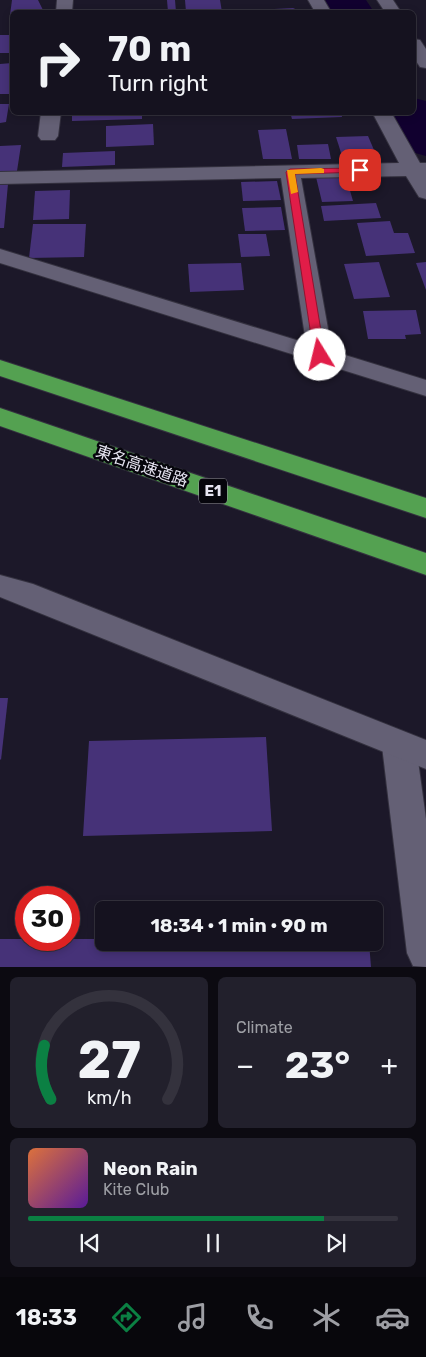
<!DOCTYPE html>
<html lang="en">
<head>
<meta charset="utf-8">
<style>
  :root { --surface:#15121f; --page:#22202c; --text:#f1f3f6; --muted:#9d9ea4; --line:#34323d; --accent:#0b8043 }
  body { margin:0; font-family:Rubik,"Noto Sans JP",sans-serif; background:var(--page); color:var(--text); height:100vh; display:flex; flex-direction:column; font-size:19px; white-space:nowrap }
  * { box-sizing:border-box; margin:0 }
  p { font-size:16px; color:var(--muted) }
  .icon { flex:none; width:28px; height:28px; fill:none; stroke:currentColor; stroke-width:2; stroke-linecap:round; stroke-linejoin:round }
  .map { position:relative; height:967px; overflow:hidden }
  .side { display:flex; flex-direction:column; gap:10px; padding:10px; background:#0c0a11; flex:1 }
  .side>* { flex:none }
  .guide { position:absolute; left:10px; top:10px; width:406px; height:105px; border-radius:8px; box-shadow:0 2px 8px #0003,0 0 0 1px var(--line); background:#15121f; color:var(--text); overflow:hidden }
  .speed { position:absolute; left:15px; top:886px; display:flex; gap:10px; font-size:25px; font-weight:700; text-align:center }
  .speed>* { display:grid; place-content:center; width:65px; height:65px; border-radius:50%; background:var(--surface); box-shadow:0 2px 8px #0003,0 0 0 1px var(--line); line-height:1 }
  .speed .limit { border:8px solid #d22; background:#fff; color:#111 }
  .pin { position:absolute; display:grid; place-items:center; width:42px; height:42px; color:#fff; margin:-21px; border-radius:10px; box-shadow:0 2px 8px #0006 }
  .me { position:absolute; width:55px; margin:-28px; rotate:351deg; stroke-linejoin:round; filter:drop-shadow(0 0 4px #0008) }
  .turn { display:flex; align-items:center; gap:18px; height:105px; padding:0 15px; font-size:22px }
  .turn .icon { width:65px; height:65px; stroke-width:2.5 }
  .turn b { display:block; font-size:35px; line-height:42px }
  .big { font-size:38px; font-weight:700; line-height:1.1 }
  .side .tile { flex:1; display:flex; flex-direction:column; justify-content:center; gap:8px; min-width:0; padding:0 18px; border-radius:8px; background:var(--page) }
  .side .dial { align-items:center; gap:0 }
  .dial svg { height:130px; overflow:visible; fill:none; stroke:var(--line); stroke-width:7; stroke-linecap:round; text-anchor:middle }
  .dial text { fill:var(--text); stroke:none }
  .song { display:flex; align-items:center; gap:15px }
  .cover { width:60px; height:60px; border-radius:8px; background:linear-gradient(135deg,hsl(20 70% 55%),hsl(270 70% 35%)) }
  .played { height:5px; border-radius:2px; background:linear-gradient(90deg,var(--accent) 80%,var(--line) 80%) }
  .keys { display:flex; justify-content:space-around; direction:ltr }
  .heat { display:flex; justify-content:space-between; align-items:center; font-size:28px; direction:ltr }
  .side .tiles { flex:1; display:grid; gap:10px; grid-template-columns:1fr 1fr }
  .tile:last-child { grid-column:span 2 }
  .trip { position:absolute; left:95px; top:901px; width:288px; height:50px; border-radius:8px; background:var(--surface); box-shadow:0 2px 8px #0003,0 0 0 1px var(--line); font-weight:700; line-height:50px; text-align:center }
  .tabs { display:flex; height:80px; justify-content:space-around; align-items:center; background:#08070c; color:var(--muted) }
  .tabs .icon { width:35px; height:35px }
  .tabs .current { color:var(--accent) }
  .tabs b { font-size:22px; color:var(--text) }
  .map>svg:first-child { display:block }
</style>
</head>
<body>
<div class="map">
<svg width="426" height="967" viewBox="0 0 426 967">
  <rect width="100%" height="100%" fill="#1c1829"/>
  <g fill="none" stroke-linecap="round" stroke-linejoin="round">
    <g fill="#11002f" fill-rule="evenodd">
      <polygon points="322,0 366,0 374,12 330,12"/>
      <polygon points="414,98 426,101 426,156 408,151 385,112 414,112"/>
    </g>
  </g>
  <g fill="#463278">
    <polygon points="12,0 38,0 44,12 12,12 12,15 10,15"/>
    <polygon points="167,0 175,0 176,12 168,12"/>
    <polygon points="185,0 220,0 222,12 186,12"/>
    <polygon points="293,8 302,12 265,12 274,9"/>
    <rect x="0" y="35" width="12" height="18"/>
    <polygon points="12,63 12,94 0,94 0,64"/>
    <polygon points="0,104 9,104 6,122 0,123"/>
    <polygon points="72,112 142,112 142,119 72,121"/>
    <polygon points="290,112 341,112 342,117 292,119"/>
    <polygon points="153,124 154,145 106,147 106,126"/>
    <polygon points="286,129 292,159 263,159 258,130"/>
    <polygon points="368,136 377,157 343,159 336,137"/>
    <polygon points="328,144 331,159 299,159 297,145"/>
    <polygon points="21,145 17,171 0,171 0,146"/>
    <polygon points="115,151 115,165 62,167 63,153"/>
    <polygon points="357,175 361,187 349,187 353,201 322,202 316,177"/>
    <polygon points="277,181 281,200 243,201 241,182"/>
    <polygon points="8,184 4,228 0,228 0,185"/>
    <polygon points="70,190 69,219 33,220 35,191"/>
    <polygon points="376,203 381,218 324,221 321,206"/>
    <polygon points="281,207 285,230 245,231 242,208"/>
    <polygon points="390,221 394,233 408,233 415,253 366,256 357,223"/>
    <polygon points="33,224 86,224 84,257 29,258"/>
    <polygon points="238,234 266,234 270,256 241,257"/>
    <polygon points="379,262 390,297 354,299 344,264"/>
    <polygon points="426,262 426,290 416,263"/>
    <polygon points="241,263 244,290 190,292 188,264"/>
    <polygon points="416,310 421,334 405,335 406,339 368,339 363,311"/>
    <polygon points="0,698 8,698 1,760 0,759"/>
    <polygon points="266,737 272,831 83,836 89,741"/>
    <polygon points="0,939 104,939 104,942 369,942 371,967 0,967"/>
  </g>
  <g fill="none" stroke-linecap="round" stroke-linejoin="round">
    <g stroke="#34313f" stroke-width="2">
      <g id="street">
        <polygon points="57,0 73,0 72,12 56,12"/>
        <polygon points="308,0 324,0 331,12 315,12"/>
        <polygon points="377,0 393,0 401,12 385,12"/>
        <polygon points="414,39 420,40 426,49 426,68 420,67 414,58"/>
        <polygon points="41,112 61,112 58,136 55,140 41,140 38,136"/>
        <polygon points="372,112 391,112 420,163 426,163 426,199 419,197 406,176 301,178 332,351 426,380 426,396 0,263 0,249 306,343 281,178 0,184 0,172 399,163"/>
        <polygon points="399,732 411,736 416,746 426,819 426,967 413,966 407,953 382,746 387,736"/>
      </g>
    </g>
    <g stroke="#34313f" stroke-width="2">
      <polygon id="secondary" points="0,575 33,584 426,740 426,769 0,597"/>
    </g>
    <g stroke="#34313f" stroke-width="2">
      <g id="highway">
        <polygon points="0,360 426,498 426,518 0,376"/>
        <polygon points="0,408 426,553 426,575 0,426"/>
      </g>
    </g>
    <use href="#street" fill="#646075" fill-rule="evenodd"/>
    <use href="#secondary" fill="#646075" fill-rule="evenodd"/>
    <use href="#highway" fill="#54a151" fill-rule="evenodd"/>
  </g>
  <polygon fill="#e11d48" stroke="#92132f" points="360,168 365,170 363,172 295,174 325,355 320,359 314,355 286,172 290,169"/>
  <polygon fill="#f59e0b" points="321,168 324,169 324,173 295,174 298,192 291,194 287,170"/>
  <g text-anchor="middle" dominant-baseline="central" stroke-width="5" stroke-linejoin="round" paint-order="stroke">
    <rect fill="#06050c" stroke="#a4a2ad" stroke-width="1" x="199" y="478.5" width="28" height="25" rx="4"/>
    <g font-size="15" font-weight="bold" fill="#e7e5f2">
      <text x="213" y="491">E1</text>
    </g>
    <g font-size="16" fill="#e7e5f2" stroke="#06050c">
      <text transform="translate(142 466) rotate(19)">東名高速道路</text>
    </g>
  </g>
</svg>
<div class="speed"><div class="limit">30</div></div>
<div class="pin" style="left:360px;top:170px;background:#d93025"><svg class="icon" aria-label="arrive" viewBox="0 0 24 24"><path d="M6 21V4h12l-3 4 3 4H6"/></svg></div>
<svg class="me" style="left:320px;top:355px" viewBox="-20 -20 40 40"><circle r="19" fill="#fff"/><path d="M0-13L10 11 0 6-10 11z" fill="#e11d48"/></svg>
<div class="trip">18:34 · 1 min · 90 m</div>
<div class="guide">
<div class="turn"><svg class="icon" aria-label="right" viewBox="0 0 24 24"><path d="M7 20v-9h11M14 6l5 5-5 5"/></svg><div><b>70 m</b>Turn right</div></div>
</div>
</div>
<section class="side">
<div class="tiles">
<div class="tile dial"><svg viewBox="0 0 100 80">
<path d="M14 69A42 42 0 1 1 86 69"/>
<path d="M14 69A42 42 0 0 1 10 36" stroke="#0b8043"/>
<text x="50" y="56" font-size="32" font-weight="700">27</text>
<text x="50" y="72" font-size="11">km/h</text>
</svg></div>
<div class="tile"><p>Climate</p>
<div class="heat"><a>−</a><b class="big">23°</b><a>+</a></div>
</div>
<div class="tile">
<div class="song"><i class="cover"></i><div><b>Neon Rain</b><p>Kite Club</p></div></div>
<div class="played"></div>
<div class="keys"><svg class="icon" aria-label="previous" viewBox="0 0 24 24"><path d="M18 5L8 12l10 7zM5 5v14"/></svg><svg class="icon" aria-label="pause" viewBox="0 0 24 24"><path d="M8 5v14M16 5v14"/></svg><svg class="icon" aria-label="next" viewBox="0 0 24 24"><path d="M6 5l10 7-10 7zM19 5v14"/></svg></div>
</div>
</div>
</section>
<nav class="tabs">
<b>18:33</b>
<svg class="icon current" aria-label="directions" viewBox="0 0 24 24"><path d="M12 3l9 9-9 9-9-9zM9 14v-3h6M13 9l2 2-2 2"/></svg>
<svg class="icon" aria-label="music" viewBox="0 0 24 24"><path d="M9 18V5l10-2v13"/><circle cx="6" cy="18" r="3"/><circle cx="16" cy="16" r="3"/></svg>
<svg class="icon" aria-label="phone" viewBox="0 0 24 24"><path d="M5 4h4l2 5-3 2q2 4 5 5l2-3 5 2v4C11 20 4 13 5 4z"/></svg>
<svg class="icon" aria-label="climate" viewBox="0 0 24 24"><path d="M12 3v18M4 7l16 10M4 17L20 7"/></svg>
<svg class="icon" aria-label="car" viewBox="0 0 24 24"><path d="M5 17H2v-5l4-1 3-4h7l3 4 3 1v5h-3M9 17h6M6 11h13"/><circle cx="7" cy="17" r="2"/><circle cx="17" cy="17" r="2"/></svg>
</nav>
</body>
</html>
